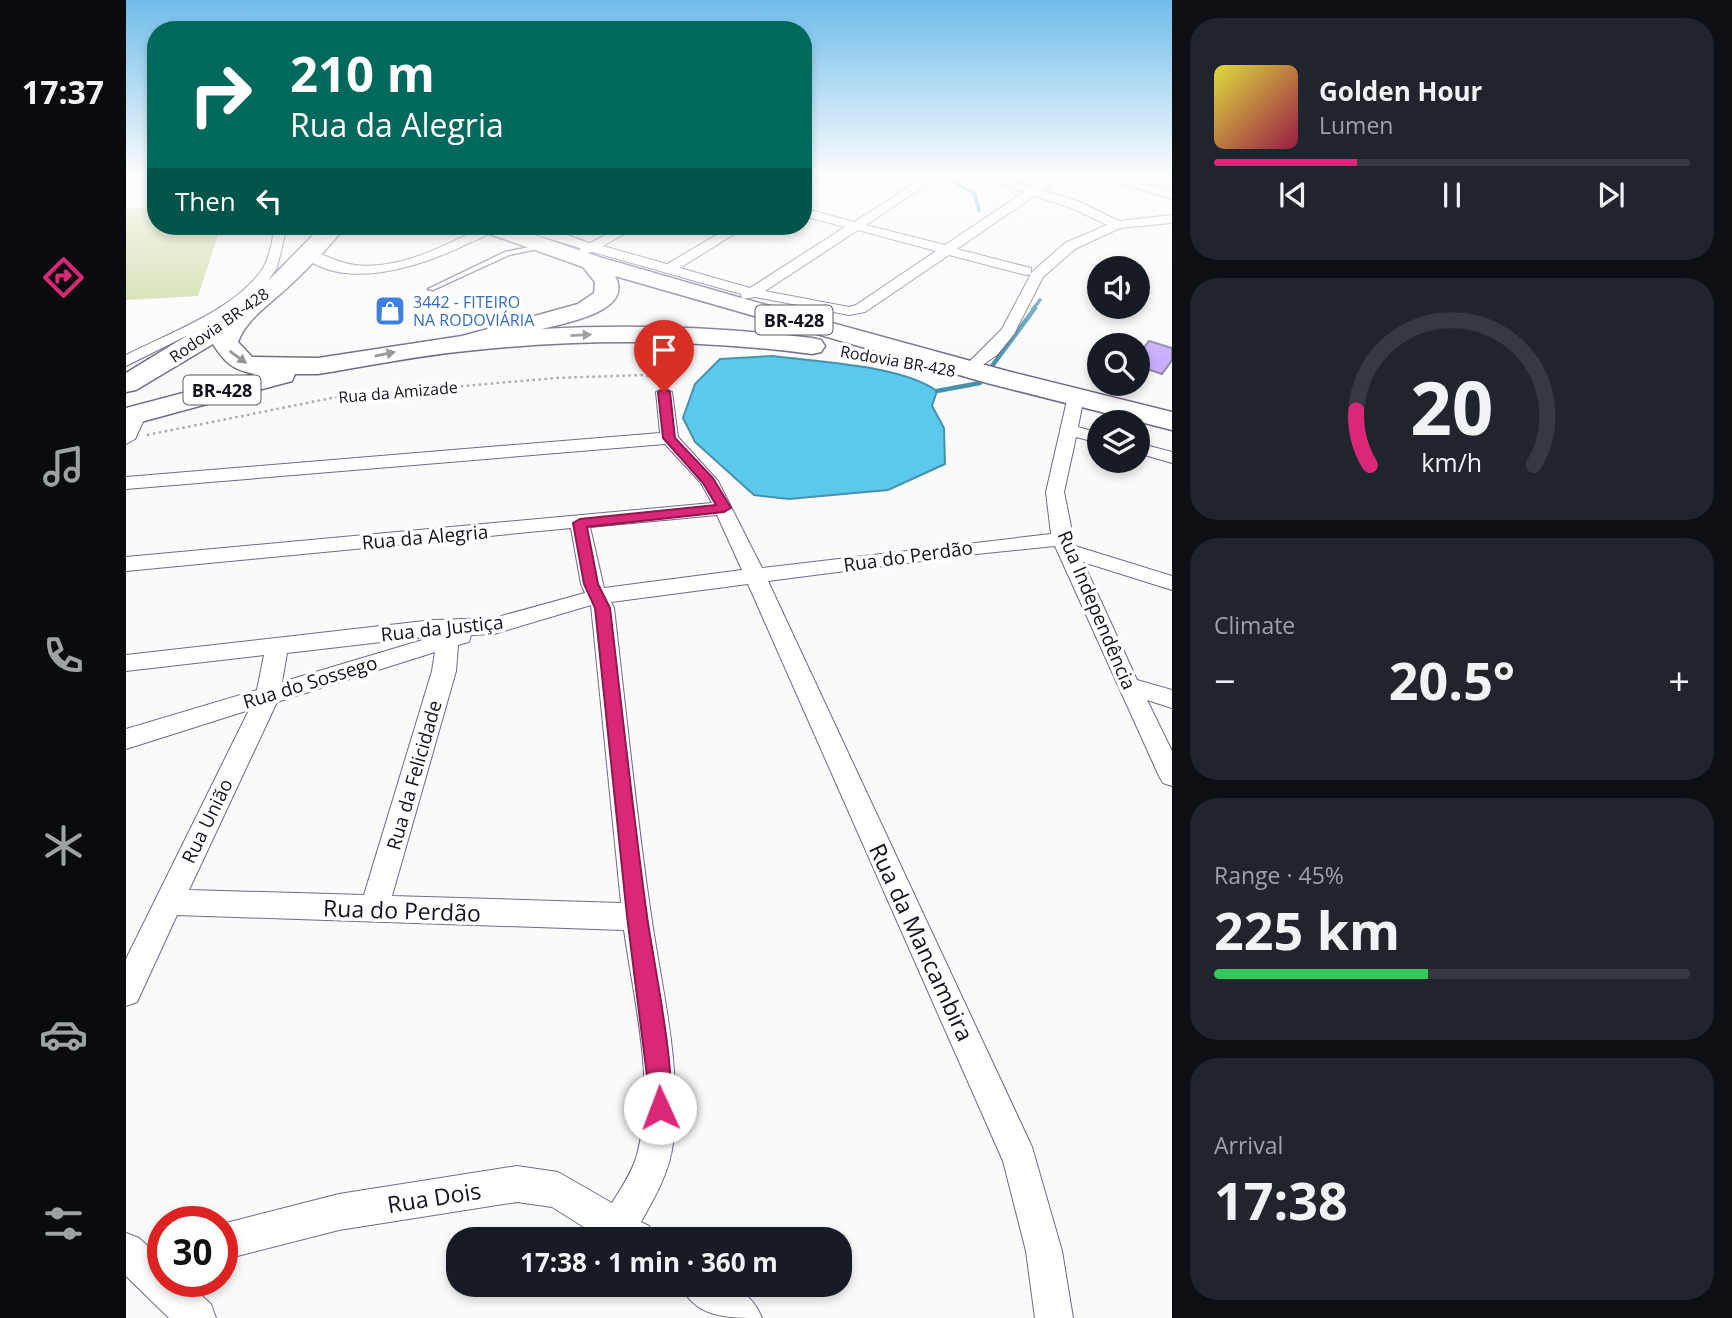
<!DOCTYPE html>
<html lang="en">
<head>
<meta charset="utf-8">
<style>
  :root { --surface:#171b24; --page:#20242c; --text:#f1f3f6; --muted:#9ea1a6; --line:#363941; --accent:#db2777 }
  body { margin:0; font-family:"Open Sans",sans-serif; background:var(--page); color:var(--text); height:100vh; display:flex; flex-direction:column; font-size:26px; white-space:nowrap }
  * { box-sizing:border-box; margin:0 }
  p { font-size:23px; color:var(--muted) }
  .icon { flex:none; width:38px; height:38px; fill:none; stroke:currentColor; stroke-width:2; stroke-linecap:round; stroke-linejoin:round }
  .map { position:relative; flex:1; overflow:hidden }
  .sheet { display:flex; flex-direction:column; gap:18px; padding:18px; background:#0d0f14; width:560px }
  .sheet>* { flex:none }
  .banner { position:absolute; left:21px; top:21px; width:665px; height:214px; border-radius:28px; box-shadow:0 4px 10px #0003; background:#00695c; color:#fff; overflow:hidden }
  .tools { position:absolute; left:961px; top:256px; display:grid; gap:14px }
  .tools a { display:grid; place-items:center; width:63px; height:63px; border-radius:50%; background:var(--surface); box-shadow:0 4px 10px #0003; font-size:35px }
  .speed { position:absolute; left:21px; top:1206px; display:flex; gap:14px; font-size:35px; font-weight:700; text-align:center }
  .speed>* { display:grid; place-content:center; width:91px; height:91px; border-radius:50%; background:var(--surface); box-shadow:0 4px 10px #0003; line-height:1 }
  .speed .limit { border:10px solid #d22; background:#fff; color:#111 }
  .pin { position:absolute; display:grid; place-items:center; width:60px; height:60px; color:#fff; margin:-72px -30px; border-radius:50% 50% 50% 0; rotate:-45deg; box-shadow:0 0 7px #0007 }
  .pin .icon { rotate:45deg }
  .me { position:absolute; width:77px; margin:-38px; rotate:358deg; stroke-linejoin:round; filter:drop-shadow(0 0 5px #0008) }
  .turn { display:flex; align-items:center; gap:24px; height:147px; padding:0 28px; font-size:32px }
  .turn .icon { width:91px; height:91px; stroke-width:2.5 }
  .turn b { display:block; font-size:49px; line-height:60px }
  .then { display:flex; align-items:center; height:66px; padding:0 28px; background:#0003; gap:14px; font-size:26px }
  .big { font-size:52px; font-weight:700; line-height:1.1 }
  .sheet .widget { flex:1; display:flex; flex-direction:column; justify-content:center; gap:10px; min-width:0; padding:0 24px; border-radius:28px; background:var(--page) }
  .sheet .dial { align-items:center; gap:0 }
  .dial svg { height:182px; overflow:visible; fill:none; stroke:var(--line); stroke-width:7; stroke-linecap:round; text-anchor:middle }
  .dial text { fill:var(--text); stroke:none }
  .song { display:flex; align-items:center; gap:21px }
  .cover { width:84px; height:84px; border-radius:10px; background:linear-gradient(135deg,hsl(60 70% 55%),hsl(340 70% 35%)) }
  .played { height:7px; border-radius:4px; background:linear-gradient(90deg,var(--accent) 30%,var(--line) 30%) }
  .keys { display:flex; justify-content:space-around; direction:ltr }
  .heat { display:flex; justify-content:space-between; align-items:center; font-size:38px; direction:ltr }
  .charge { height:10px; border-radius:5px; background:linear-gradient(90deg,#34c759 45%,var(--line) 0) }
  .trip { position:absolute; left:320px; top:1227px; width:406px; height:70px; border-radius:28px; background:var(--surface); box-shadow:0 4px 10px #0003; font-weight:700; line-height:70px; text-align:center }
  main { display:flex; flex:1; min-height:0 }
  .tabs { display:flex; flex-direction:column; width:126px; justify-content:space-around; align-items:center; background:#090b0e; color:var(--muted) }
  .tabs .icon { width:49px; height:49px }
  .tabs .on { color:var(--accent) }
  .tabs b { font-size:32px; color:var(--text) }
  .map>svg:first-child { display:block }
</style>
</head>
<body>
<main>
<nav class="tabs">
<b>17:37</b>
<svg class="icon on" aria-label="directions" viewBox="0 0 24 24"><path d="M12 3l9 9-9 9-9-9zM9 14v-3h6M13 9l2 2-2 2"/></svg>
<svg class="icon" aria-label="music" viewBox="0 0 24 24"><path d="M9 18V5l10-2v13"/><circle cx="6" cy="18" r="3"/><circle cx="16" cy="16" r="3"/></svg>
<svg class="icon" aria-label="phone" viewBox="0 0 24 24"><path d="M5 4h4l2 5-3 2q2 4 5 5l2-3 5 2v4C11 20 4 13 5 4z"/></svg>
<svg class="icon" aria-label="climate" viewBox="0 0 24 24"><path d="M12 3v18M4 7l16 10M4 17L20 7"/></svg>
<svg class="icon" aria-label="car" viewBox="0 0 24 24"><path d="M5 17H2v-5l4-1 3-4h7l3 4 3 1v5h-3M9 17h6M6 11h13"/><circle cx="7" cy="17" r="2"/><circle cx="17" cy="17" r="2"/></svg>
<svg class="icon" aria-label="filters" viewBox="0 0 24 24"><path d="M4 7h16M4 17h16"/><circle cx="9" cy="7" r="2"/><circle cx="15" cy="17" r="2"/></svg>
</nav>
<div class="map">
<svg width="1046" height="1318" viewBox="0 0 1046 1318">
  <rect width="100%" height="100%" fill="#fafafa"/>
  <polygon fill="#c7d697" points="30,207 30,226 95,226 72,296 0,300 0,209"/>
  <path fill="#5bc9ec" stroke="#4692ae" stroke-width="2" d="M647,356c45,6 128,9 164,35l-5,15 12,22 1,36 -57,26 -99,9 -35,-4 -59,-53 -12,-24 12,-34 25,-25z"/>
  <g fill="none" stroke-linecap="round" stroke-linejoin="round">
    <g stroke="#4692ae" stroke-width="3.5">
      <polyline points="818,176 849,194 853,211"/>
      <polyline points="907,309 914,300"/>
    </g>
    <g stroke="#4692ae" stroke-width="4.5">
      <polyline points="866,366 909,308"/>
      <polyline points="811,391 854,383"/>
    </g>
  </g>
  <polygon fill="#c8affd" stroke="#9289a8" stroke-width="2" points="1023,341 1046,348 1046,360 1036,374 1012,366 1012,355"/>
  <g fill="none" stroke-linecap="round" stroke-linejoin="round">
    <g stroke="#736987" stroke-width="3">
      <polygon id="lane" points="414,245 416,246 416,248 383,255 307,290 302,289 379,252"/>
    </g>
    <g stroke="#736987" stroke-width="2">
      <g id="street">
        <polygon points="691,175 706,175 677,191 677,183"/>
        <path d="M801,175h14l-75,50 79,20 79,-53 -49,-17h19l37,12 18,-12h14l-21,15 38,12 39,19 53,-6v8l-52,5 -45,21 -32,28 -29,57 -17,21 -26,18 -8,-5 39,-39 30,-57 33,-29 42,-18 -35,-17 -38,-12 -77,53 74,19v6l-5,1 -77,-20 -84,57 -16,3 -94,-18 -13,2 -1,-5 -148,-42 -13,2v-6l-43,-13 -5,-9c15,-1 41,12 58,17l33,-17h15l-35,20 64,18 65,-38h15l-67,42 70,20 95,-61 -42,-11v-8l51,14zM732,230l78,21 -80,54 -7,2 -84,-16z"/>
        <polygon points="969,175 989,175 1046,191 1046,199"/>
        <path d="M149,226h12l-10,42 -12,17 -15,13 -40,26 -84,42v-11c42,-21 112,-47 137,-87 8,-13 9,-29 12,-42z"/>
        <path d="M359,226l13,1c-8,8 -22,13 -33,18 -43,21 -123,48 -164,9l7,-4c16,4 30,13 47,15 46,5 90,-20 130,-39z"/>
        <path d="M538,387l8,5 6,45 40,44 44,87 289,-34 -5,-42 22,-96 2,-4h12l2,4 -6,31 21,6v10l-23,-6 -12,55 11,54 97,30v14l-89,-28 54,118 35,10v18l-25,-8 25,51v35l-9,-3 -4,-7 -104,-230 -79,8 -208,27 264,566 30,104 11,67h-38l-9,-67 -23,-90 -255,-577 -137,18 3,6c12,103 22,205 37,307 11,76 31,151 22,228 -3,28 -18,54 -32,79l8,4 5,13h-51l-51,-32 -35,-5 -178,28 -117,30v-36l117,-30 178,-28 41,6 54,31c9,-15 20,-30 25,-48 19,-72 -3,-153 -13,-225l-447,-15 -40,87 -11,4v-47l123,-249 -123,39v-20l131,-39 7,-35 -138,16v-16l307,-35 61,-2 91,-25 -4,-9 -10,-56 -445,43v-14l586,-54 -11,-20 -36,-39 -539,45v-12l534,-44 -4,-41zM591,515l25,55 -138,18 -14,-61zM465,605l30,298 -229,-7 64,-225 2,-26 11,-3 2,-7 23,-1zM307,636h3l-154,46 5,-29zM309,652l-3,19 -68,224 -175,-5 88,-188z"/>
        <polygon points="13,408 21,413 9,439 0,444 0,422 7,409"/>
        <polygon points="1012,443 1046,452 1046,463 1012,453"/>
        <polygon points="0,1233 13,1238 37,1260 37,1281 59,1281 85,1304 90,1318 43,1318 0,1276"/>
        <path d="M554,1284c35,0 66,-5 82,34 -35,0 -67,0 -82,-34z"/>
      </g>
    </g>
    <g stroke="#736987" stroke-width="3">
      <path id="highway" d="M196,226h23c-12,18 -44,49 -60,64 -17,15 -39,30 -47,52l14,15 66,1 144,-22 116,-32 16,-11 1,-11 -12,-15 -102,-36 -3,-5h31l90,31 142,41 266,73 165,41v18l-185,-47 -372,-107c20,36 -52,47 -73,53 90,-5 180,-2 270,9l9,2 4,6 -4,6 -9,2c-115,-15 -231,-16 -346,-3 -50,5 -99,15 -148,23h-23l-3,7 -166,45v-18l129,-34c-22,-4 -30,-11 -42,-30l-77,46 -10,2v-19l108,-66 36,-28z"/>
    </g>
    <polyline stroke="#acabaf" stroke-width="2.5" stroke-dasharray="2.5 3.5" stroke-linecap="butt" points="21,435 211,397 429,378 519,375 533,380"/>
    <use href="#lane" fill="#fff" fill-rule="evenodd"/>
    <use href="#street" fill="#fff" fill-rule="evenodd"/>
    <use href="#highway" fill="#fff" fill-rule="evenodd"/>
  </g>
  <defs><path id="oneway-solid" d="M-6-.8H1V-3.2L6.5 0L1 3.2V.8H-6Z" transform="scale(1.75)"/></defs>
  <g fill="#969499">
    <use href="#oneway-solid" transform="translate(455 335) rotate(-3)"/>
    <use href="#oneway-solid" transform="translate(259 354) rotate(-11)"/>
    <use href="#oneway-solid" transform="translate(112 357) rotate(36)"/>
  </g>
  <linearGradient id="sky" x2="0" y2="1"><stop stop-color="#6fbcea"/><stop offset="0.49" stop-color="#fdfdfd"/><stop offset="1" stop-color="#fdfdfd" stop-opacity="0"/></linearGradient>
  <rect width="1046" height="360" fill="url(#sky)"/>
  <path fill="#db2777" stroke="#8e194d" stroke-width="2" d="M538,389l6,3 5,46 38,40 18,30 -7,4 -137,15 11,57 12,24c12,102 23,205 37,308 5,39 33,171 21,201l-8,3 -9,-3 -3,-9 -1,-32 -20,-160 -32,-308 -11,-24 -11,-61 7,-4 136,-14 -13,-22 -40,-45 -5,-46z"/>
  <defs>
    <g id="shop-square" transform="scale(1.575)"><rect x="-9" y="-9" width="18" height="18" rx="4" fill="#3f7fe0" stroke="#fff"/><path d="M-5-2.5h2.3a2.7 3.5 0 0 1 5.4 0H5L5.5 6h-11ZM-1.5-2.5h3a1.5 2.3 0 0 0-3 0Z" fill="#fff"/></g>
  </defs>
  <g fill-rule="evenodd">
    <use href="#shop-square" x="264" y="311"/>
  </g>
  <g text-anchor="middle" dominant-baseline="central" stroke-width="7" stroke-linejoin="round" paint-order="stroke">
    <g font-size="16" fill="#366cbe" stroke="#fff" text-anchor="start">
      <text x="287" y="302">3442 - FITEIRO<tspan x="287" dy="18">NA RODOVIÁRIA</tspan></text>
    </g>
    <g font-size="16" fill="#15121d" stroke="#fff">
      <text transform="translate(93 325) rotate(-35)">Rodovia BR-428</text>
      <text transform="translate(772 361) rotate(10)">Rodovia BR-428</text>
      <text transform="translate(272 392) rotate(-5)">Rua da Amizade</text>
    </g>
    <g fill="#fff" stroke="#5b5961" stroke-width="2">
      <rect x="629.5" y="305.5" width="77" height="29" rx="5"/>
      <rect x="57.5" y="375.5" width="77" height="29" rx="5"/>
    </g>
    <g font-size="18" font-weight="bold" fill="#15121d">
      <text x="668" y="320">BR-428</text>
      <text x="96" y="390">BR-428</text>
    </g>
    <g font-size="19" fill="#15121d" stroke="#fff">
      <text transform="translate(299 537) rotate(-5)">Rua da Alegria</text>
      <text transform="translate(782 556) rotate(-8)">Rua do Perdão</text>
      <text transform="translate(971 610) rotate(67)">Rua Independência</text>
      <text transform="translate(316 628) rotate(-6)">Rua da Justiça</text>
      <text transform="translate(184 682) rotate(-17)">Rua do Sossego</text>
      <text transform="translate(288 775) rotate(-74)">Rua da Felicidade</text>
      <text transform="translate(81 821) rotate(-64)">Rua União</text>
    </g>
    <g font-size="23" fill="#15121d" stroke="#fff">
      <text transform="translate(276 910) rotate(2)">Rua do Perdão</text>
      <text transform="translate(796 942) rotate(65)">Rua da Mancambira</text>
      <text transform="translate(308 1197) rotate(-9)">Rua Dois</text>
    </g>
  </g>
</svg>
<div class="tools">
<a><svg class="icon" aria-label="sound" viewBox="0 0 24 24"><path d="M4 9h4l5-4v14l-5-4H4zM17 9q2 3 0 6"/></svg></a>
<a><svg class="icon" aria-label="search" viewBox="0 0 24 24"><circle cx="10" cy="10" r="6"/><path d="M15 15l6 6"/></svg></a>
<a><svg class="icon" aria-label="layers" viewBox="0 0 24 24"><path d="M12 4l9 5-9 5-9-5zM3 14l9 5 9-5"/></svg></a>
</div>
<div class="speed"><div class="limit">30</div></div>
<div class="pin" style="left:538px;top:392px;background:#d93025"><svg class="icon" aria-label="arrive" viewBox="0 0 24 24"><path d="M6 21V4h12l-3 4 3 4H6"/></svg></div>
<svg class="me" style="left:534px;top:1108px" viewBox="-20 -20 40 40"><circle r="19" fill="#fff"/><path d="M0-13L10 11 0 6-10 11z" fill="#db2777"/></svg>
<div class="trip">17:38 · 1 min · 360 m</div>
<div class="banner">
<div class="turn"><svg class="icon" aria-label="right" viewBox="0 0 24 24"><path d="M7 20v-9h11M14 6l5 5-5 5"/></svg><div><b>210 m</b>Rua da Alegria</div></div>
<div class="then">Then<svg class="icon" aria-label="left" viewBox="0 0 24 24"><path d="M17 20v-9H6M10 6l-5 5 5 5"/></svg></div>
</div>
</div>
<section class="sheet">
<div class="widget">
<div class="song"><i class="cover"></i><div><b>Golden Hour</b><p>Lumen</p></div></div>
<div class="played"></div>
<div class="keys"><svg class="icon" aria-label="previous" viewBox="0 0 24 24"><path d="M18 5L8 12l10 7zM5 5v14"/></svg><svg class="icon" aria-label="pause" viewBox="0 0 24 24"><path d="M8 5v14M16 5v14"/></svg><svg class="icon" aria-label="next" viewBox="0 0 24 24"><path d="M6 5l10 7-10 7zM19 5v14"/></svg></div>
</div>
<div class="widget dial"><svg viewBox="0 0 100 80">
<path d="M14 69A42 42 0 1 1 86 69"/>
<path d="M14 69A42 42 0 0 1 8 45" stroke="#db2777"/>
<text x="50" y="56" font-size="32" font-weight="700">20</text>
<text x="50" y="72" font-size="11">km/h</text>
</svg></div>
<div class="widget"><p>Climate</p>
<div class="heat"><a>−</a><b class="big">20.5°</b><a>+</a></div>
</div>
<div class="widget"><p>Range · 45%</p><b class="big">225 km</b><div class="charge"></div></div>
<div class="widget"><p>Arrival</p><b class="big">17:38</b></div>
</section>
</main>
</body>
</html>
